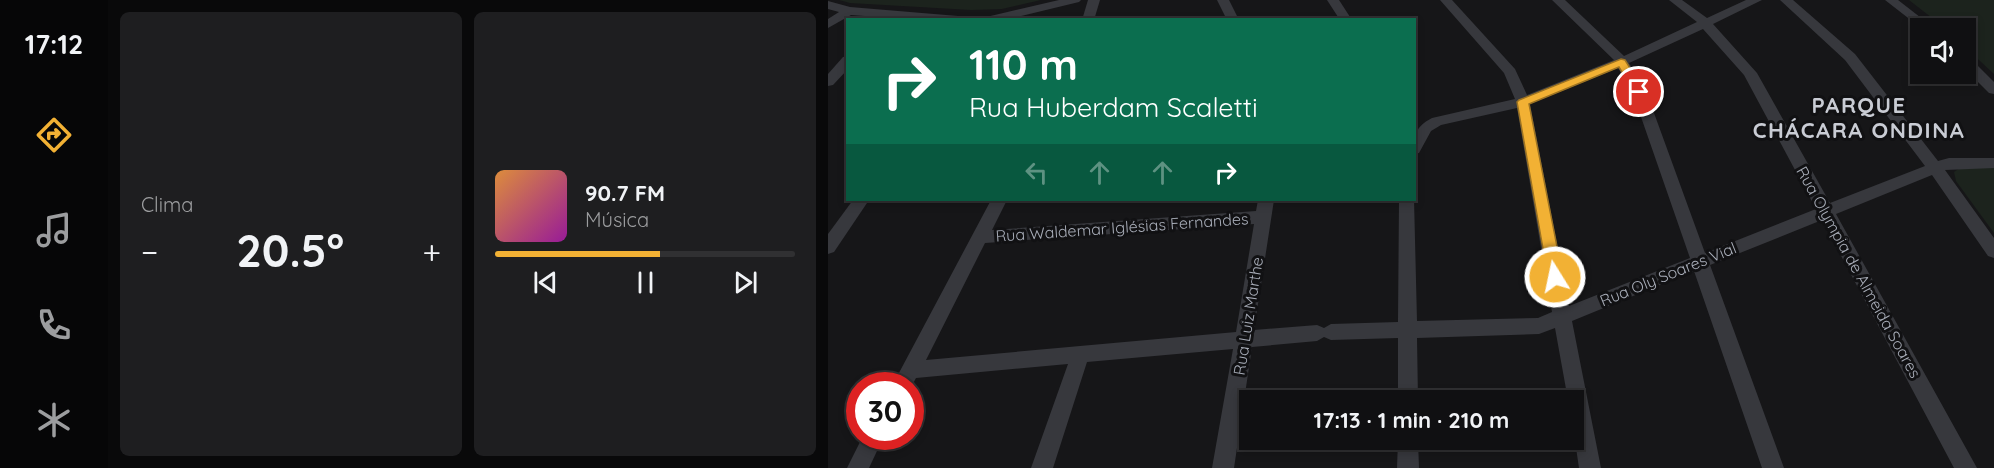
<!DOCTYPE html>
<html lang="pt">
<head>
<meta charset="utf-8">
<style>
  :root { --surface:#101012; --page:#1e1e20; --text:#f1f3f6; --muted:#9c9d9f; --line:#303032; --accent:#f2b134 }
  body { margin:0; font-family:Quicksand,sans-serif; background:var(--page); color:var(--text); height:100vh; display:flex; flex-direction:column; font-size:22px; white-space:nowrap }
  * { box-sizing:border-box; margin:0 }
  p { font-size:20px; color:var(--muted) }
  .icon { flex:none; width:33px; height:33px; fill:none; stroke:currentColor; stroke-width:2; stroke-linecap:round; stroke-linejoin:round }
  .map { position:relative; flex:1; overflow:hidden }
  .details { display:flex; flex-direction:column; gap:12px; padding:12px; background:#09090a; width:720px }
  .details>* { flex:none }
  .hud { position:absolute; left:18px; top:18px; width:570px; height:183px; border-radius:0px; box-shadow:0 3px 9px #0003,0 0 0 2px var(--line); background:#0b6e4f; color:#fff; overflow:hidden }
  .tools { position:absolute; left:1082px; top:18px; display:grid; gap:12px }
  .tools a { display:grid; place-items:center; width:66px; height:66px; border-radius:0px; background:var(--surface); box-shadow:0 3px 9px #0003,0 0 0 2px var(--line); font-size:30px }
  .speed { position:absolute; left:18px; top:372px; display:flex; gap:12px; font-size:30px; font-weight:700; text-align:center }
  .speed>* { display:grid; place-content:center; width:78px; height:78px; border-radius:50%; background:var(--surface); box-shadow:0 3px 9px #0003,0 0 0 2px var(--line); line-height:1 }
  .speed .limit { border:9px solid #d22; background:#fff; color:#111 }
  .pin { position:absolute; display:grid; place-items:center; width:51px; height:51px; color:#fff; margin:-26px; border:3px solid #fff; border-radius:50%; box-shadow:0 2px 6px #0007 }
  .me { position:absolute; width:66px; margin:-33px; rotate:350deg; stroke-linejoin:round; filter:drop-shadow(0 0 4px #0008) }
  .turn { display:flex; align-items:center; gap:21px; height:126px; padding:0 24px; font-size:27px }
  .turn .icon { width:78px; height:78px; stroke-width:2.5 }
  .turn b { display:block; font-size:42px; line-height:51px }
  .lanes { display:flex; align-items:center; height:57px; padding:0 24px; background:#0003; justify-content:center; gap:30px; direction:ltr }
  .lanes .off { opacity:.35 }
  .big { font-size:45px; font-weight:800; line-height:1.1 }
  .details .tile { flex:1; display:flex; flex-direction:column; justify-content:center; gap:9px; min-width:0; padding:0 21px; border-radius:9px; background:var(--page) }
  .song { display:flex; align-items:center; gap:18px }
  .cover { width:72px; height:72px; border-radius:9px; background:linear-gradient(135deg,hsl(30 70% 55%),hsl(300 70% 35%)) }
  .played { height:6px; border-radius:3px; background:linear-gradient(90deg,var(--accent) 55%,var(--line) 55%) }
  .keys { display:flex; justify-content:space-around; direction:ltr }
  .heat { display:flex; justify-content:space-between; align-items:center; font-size:33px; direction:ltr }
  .details .tiles { flex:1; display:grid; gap:12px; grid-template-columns:repeat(2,1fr) }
  .trip { position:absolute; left:411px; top:390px; width:345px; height:60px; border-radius:0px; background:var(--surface); box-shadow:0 3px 9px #0003,0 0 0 2px var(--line); font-weight:800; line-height:60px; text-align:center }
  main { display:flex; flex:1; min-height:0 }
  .dock { display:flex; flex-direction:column; width:108px; justify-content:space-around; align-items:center; background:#060607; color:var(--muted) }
  .dock .icon { width:42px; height:42px }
  .dock .selected { color:var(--accent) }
  .dock b { font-size:27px; color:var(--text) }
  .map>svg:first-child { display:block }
</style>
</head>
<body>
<main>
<nav class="dock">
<b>17:12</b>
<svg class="icon selected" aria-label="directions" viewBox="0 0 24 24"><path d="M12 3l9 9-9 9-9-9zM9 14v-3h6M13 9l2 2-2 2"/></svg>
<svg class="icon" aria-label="music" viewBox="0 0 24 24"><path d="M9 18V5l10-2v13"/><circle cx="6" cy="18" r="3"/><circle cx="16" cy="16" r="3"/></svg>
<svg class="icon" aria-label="phone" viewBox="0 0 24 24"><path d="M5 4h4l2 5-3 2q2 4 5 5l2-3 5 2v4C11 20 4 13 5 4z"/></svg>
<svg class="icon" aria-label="climate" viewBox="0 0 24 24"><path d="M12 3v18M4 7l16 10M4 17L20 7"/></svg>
</nav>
<section class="details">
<div class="tiles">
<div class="tile"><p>Clima</p>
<div class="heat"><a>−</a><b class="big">20.5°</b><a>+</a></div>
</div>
<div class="tile">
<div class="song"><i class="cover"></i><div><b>90.7 FM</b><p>Música</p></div></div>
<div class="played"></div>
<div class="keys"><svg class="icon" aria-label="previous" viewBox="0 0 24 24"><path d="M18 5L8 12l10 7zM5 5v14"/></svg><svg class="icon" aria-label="pause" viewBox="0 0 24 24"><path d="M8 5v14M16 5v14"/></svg><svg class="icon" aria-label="next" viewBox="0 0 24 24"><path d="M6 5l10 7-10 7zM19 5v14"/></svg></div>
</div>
</div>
</section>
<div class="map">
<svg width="1166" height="468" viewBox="0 0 1166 468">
  <rect width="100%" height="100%" fill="#161618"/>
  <g fill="#1c231d">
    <polygon points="11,0 213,0 174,9 143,10 22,3"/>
    <polygon points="1081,0 1166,0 1166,74 1137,47 1137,28 1117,28"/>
    <polygon points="1156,167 1166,168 1166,233 1128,181 1126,172 1132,168"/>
  </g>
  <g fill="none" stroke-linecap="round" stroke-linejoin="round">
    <g fill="#37383d" fill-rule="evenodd">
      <polygon points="231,0 253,0 251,2 177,20 90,20 23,15 0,28 0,19 11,12 0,9 0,1 22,7 154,18"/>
      <polygon points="260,0 272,0 266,20 254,20"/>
      <polygon points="389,0 401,0 411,20 399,20"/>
      <polygon points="499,0 511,0 524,20 512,20"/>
      <path d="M612,0h12l63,69 12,26 87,-35 -62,-60h13l59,56 73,-34 -28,-22h13l25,18 39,-18h16l-49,24 44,49 73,130 95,-37 -80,-106 -65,-60h13l62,54 83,107 11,-3h45v10l-49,2 49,68v20l-6,-2 -56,-81 -96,39 141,254h-23l-132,-248 -112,45 74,203h-22l-68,-197 -122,50 29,147h-22l-5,-34v-34h-6l-13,-72 -16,6 -122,4 1,62h-20v-62l-67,2 -7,-3 -7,4 -65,6 -18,121h-22l21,-119 -146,13 -34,106h-22l37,-104 -152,14 -6,11v-3h-18l99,-186h16l-15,30 264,-19 2,-11h16l-20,130 63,-5 7,3 7,-4 67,-2 1,-122 15,-1 3,122 121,-3 14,-6 -35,-204 -76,17 -10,6 -12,22 -5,1c0,-19 1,-27 18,-36l83,-19 -11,-26zM875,29l41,46 72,134 -111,44 -59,-162 -17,-28zM790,68l14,23 58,167 -121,48 -39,-202zM426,224l-18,108 -310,28 59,-117z"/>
      <polygon points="1057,0 1070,0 1106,28 1093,28"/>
      <polygon points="20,56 20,69 5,85 0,86 0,74 15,57"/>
      <polygon points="1137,57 1142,58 1166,82 1166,94 1161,93 1137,69"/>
      <polygon points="25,200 41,200 6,252 0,254 0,234"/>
      <polygon points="35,436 56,436 41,468 19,468"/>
      <polygon points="570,440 590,440 591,468 569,468"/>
    </g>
  </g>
  <polygon fill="#f2b134" stroke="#9d7322" stroke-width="1.5" points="793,59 797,60 817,92 815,94 807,94 791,67 701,104 735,277 732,282 722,282 720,277 689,102 691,100"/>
  <g text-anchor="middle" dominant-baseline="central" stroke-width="6" stroke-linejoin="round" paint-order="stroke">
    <g font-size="16" fill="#a8adb8" stroke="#111113">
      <text transform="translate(294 227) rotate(-4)">Rua Waldemar Iglésias Fernandes</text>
      <text transform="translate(1031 272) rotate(61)">Rua Olympia de Almeida Soares</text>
      <text transform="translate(840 274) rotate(-22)">Rua Oly Soares Vial</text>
      <text transform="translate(420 316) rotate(-81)">Rua Luiz Marthe</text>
    </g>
    <g font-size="22" font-weight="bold" letter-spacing="1.5" fill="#c9ccd4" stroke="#111113">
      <text x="1031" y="105">PARQUE<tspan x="1031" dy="25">CHÁCARA ONDINA</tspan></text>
    </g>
  </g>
</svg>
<div class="tools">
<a><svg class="icon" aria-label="sound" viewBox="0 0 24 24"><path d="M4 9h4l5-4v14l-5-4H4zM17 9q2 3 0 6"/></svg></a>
</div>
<div class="speed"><div class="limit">30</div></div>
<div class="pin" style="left:811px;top:92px;background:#d93025"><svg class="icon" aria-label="arrive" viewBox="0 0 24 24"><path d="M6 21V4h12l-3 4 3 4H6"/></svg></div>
<svg class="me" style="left:727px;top:277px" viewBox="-20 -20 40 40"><circle r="17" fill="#f2b134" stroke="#fff" stroke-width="3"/><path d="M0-11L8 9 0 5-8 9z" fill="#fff"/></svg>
<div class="trip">17:13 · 1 min · 210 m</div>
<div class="hud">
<div class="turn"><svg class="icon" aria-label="right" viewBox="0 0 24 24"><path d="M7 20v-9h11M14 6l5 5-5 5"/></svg><div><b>110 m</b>Rua Huberdam Scaletti</div></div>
<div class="lanes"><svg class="icon off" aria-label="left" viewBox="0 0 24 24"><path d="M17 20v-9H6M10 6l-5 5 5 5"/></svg><svg class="icon off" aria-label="ahead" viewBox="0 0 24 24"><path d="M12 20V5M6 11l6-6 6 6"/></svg><svg class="icon off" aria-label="ahead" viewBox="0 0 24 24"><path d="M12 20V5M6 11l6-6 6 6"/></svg><svg class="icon" aria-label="right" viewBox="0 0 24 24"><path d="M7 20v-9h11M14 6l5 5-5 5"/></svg></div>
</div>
</div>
</main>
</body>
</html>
